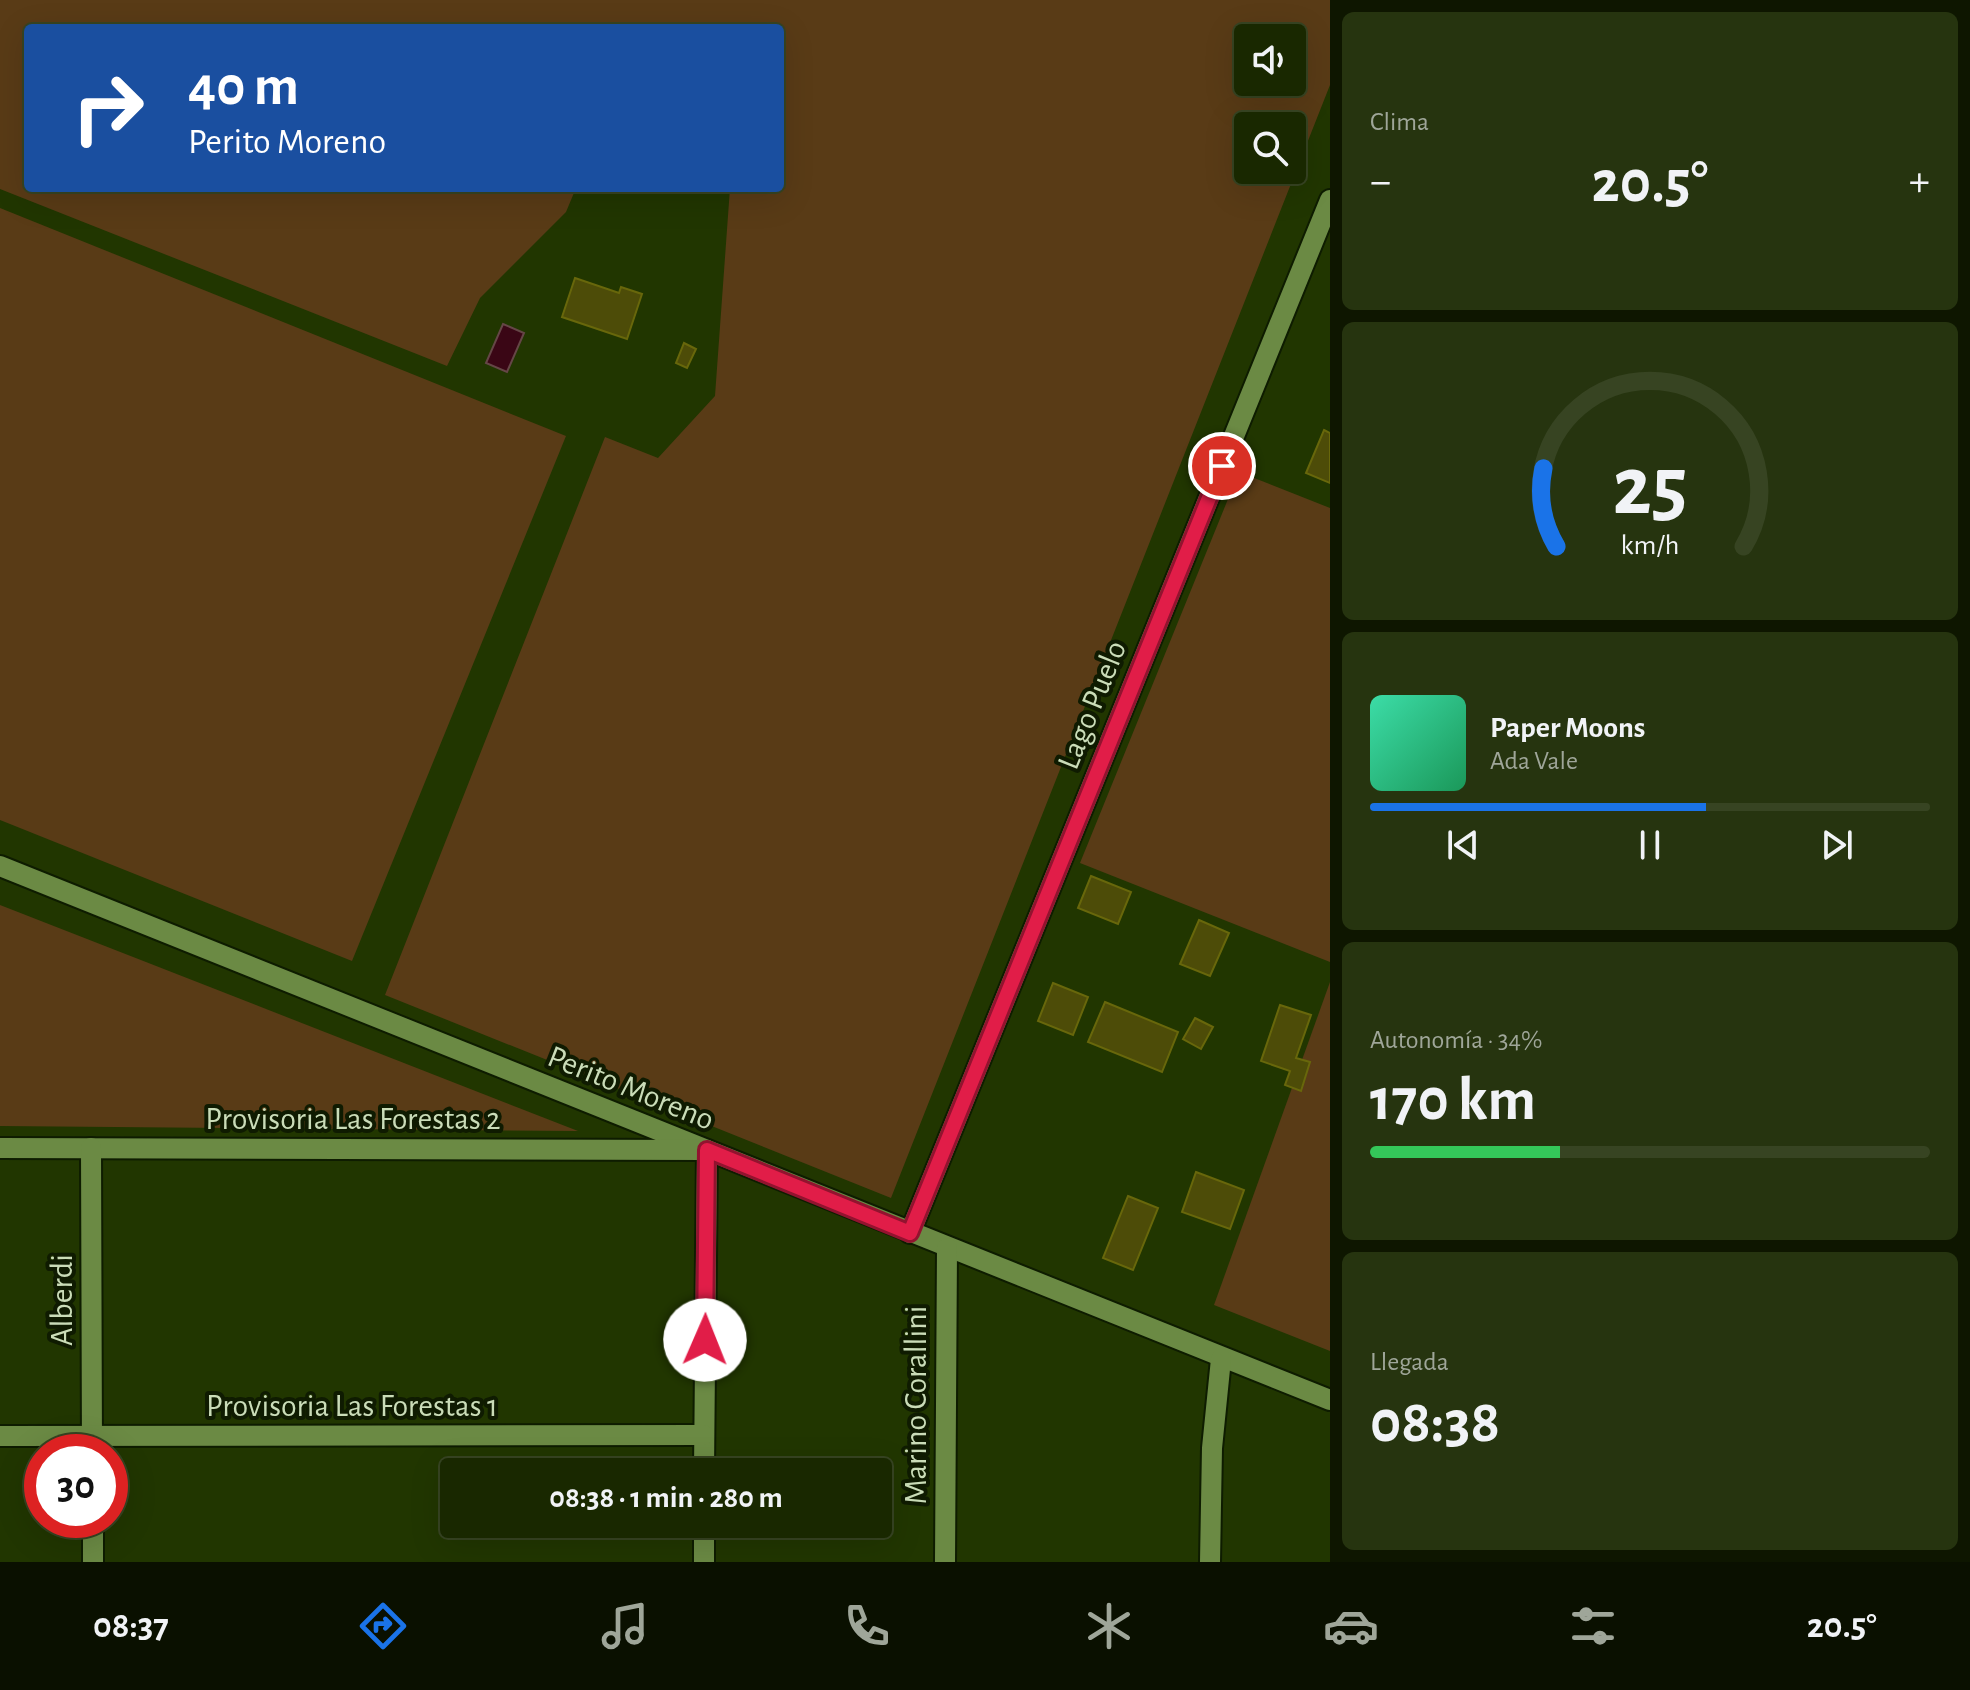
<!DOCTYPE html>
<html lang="es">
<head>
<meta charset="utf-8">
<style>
  :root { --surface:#192800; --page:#26340f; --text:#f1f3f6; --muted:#9fa699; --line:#374422; --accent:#1a73e8 }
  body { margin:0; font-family:"Alegreya Sans",sans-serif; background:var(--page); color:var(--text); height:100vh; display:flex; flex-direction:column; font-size:30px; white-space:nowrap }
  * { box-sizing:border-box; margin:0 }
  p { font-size:26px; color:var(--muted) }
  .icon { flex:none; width:44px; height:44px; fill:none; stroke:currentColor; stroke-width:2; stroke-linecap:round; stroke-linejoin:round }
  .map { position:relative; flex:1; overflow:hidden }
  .details { display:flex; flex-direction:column; gap:12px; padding:12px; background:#0e1600; width:640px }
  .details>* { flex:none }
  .guide { position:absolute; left:24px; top:24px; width:760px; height:168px; border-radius:8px; box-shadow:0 8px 32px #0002,0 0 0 2px var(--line); background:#1a4fa0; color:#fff; overflow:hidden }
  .fabs { position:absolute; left:1234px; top:24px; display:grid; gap:16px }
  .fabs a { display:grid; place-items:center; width:72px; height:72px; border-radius:8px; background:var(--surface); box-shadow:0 8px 32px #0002,0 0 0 2px var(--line); font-size:40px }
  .speed { position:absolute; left:24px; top:1434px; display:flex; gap:16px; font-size:40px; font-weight:700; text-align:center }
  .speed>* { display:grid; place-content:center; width:104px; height:104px; border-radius:50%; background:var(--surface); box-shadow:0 8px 32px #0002,0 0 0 2px var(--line); line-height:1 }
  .speed .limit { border:12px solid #d22; background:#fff; color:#111 }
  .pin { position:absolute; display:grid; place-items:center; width:68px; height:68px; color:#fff; margin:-34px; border:4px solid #fff; border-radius:50%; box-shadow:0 2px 8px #0007 }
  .me { position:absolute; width:88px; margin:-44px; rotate:1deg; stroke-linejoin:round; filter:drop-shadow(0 0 6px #0008) }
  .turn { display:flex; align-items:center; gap:28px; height:168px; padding:0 32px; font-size:36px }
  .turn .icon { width:104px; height:104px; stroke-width:2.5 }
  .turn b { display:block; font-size:56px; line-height:68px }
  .big { font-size:60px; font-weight:700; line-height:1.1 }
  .details .tile { flex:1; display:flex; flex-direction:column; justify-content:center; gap:12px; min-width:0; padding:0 28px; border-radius:12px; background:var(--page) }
  .details .dial { align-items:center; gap:0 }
  .dial svg { height:208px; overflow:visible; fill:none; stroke:var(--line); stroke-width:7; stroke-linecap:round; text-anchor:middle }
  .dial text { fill:var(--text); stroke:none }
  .song { display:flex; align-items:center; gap:24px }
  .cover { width:96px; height:96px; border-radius:12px; background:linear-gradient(135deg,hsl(160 70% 55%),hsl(150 70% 35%)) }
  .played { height:8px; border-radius:4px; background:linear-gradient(90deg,var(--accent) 60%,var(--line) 60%) }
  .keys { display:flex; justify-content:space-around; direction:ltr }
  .heat { display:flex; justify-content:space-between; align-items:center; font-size:44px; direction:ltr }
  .charge { height:12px; border-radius:6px; background:linear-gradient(90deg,#34c759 34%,var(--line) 0) }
  .trip { position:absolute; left:440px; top:1458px; width:452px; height:80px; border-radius:8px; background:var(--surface); box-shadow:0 8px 32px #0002,0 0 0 2px var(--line); font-weight:700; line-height:80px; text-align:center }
  .tab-bar { display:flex; height:128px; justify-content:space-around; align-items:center; background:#0a1000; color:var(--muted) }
  .tab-bar .icon { width:56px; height:56px }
  .tab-bar .current { color:var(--accent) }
  .tab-bar b { font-size:36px; color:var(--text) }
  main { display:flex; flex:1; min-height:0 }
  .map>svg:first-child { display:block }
</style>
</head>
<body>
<main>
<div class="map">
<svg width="1330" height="1562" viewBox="0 0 1330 1562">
  <rect width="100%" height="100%" fill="#213600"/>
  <g fill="#593b16" fill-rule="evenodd">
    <path d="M0,0h1330v85l-439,1113 -506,-203 220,-558 53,21 57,-62 15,-208h50v-160h-752v160h548l-10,24 -86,86 -33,68 -447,-177zM1292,38v44h-44v-44zM1248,126h44v44h-44z"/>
    <polygon points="0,208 566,436 352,961 0,820"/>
    <polygon points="1239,472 1330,508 1330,962 1080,863"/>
    <polygon points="0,905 578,1131 0,1126"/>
    <polygon points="1330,982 1330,1351 1214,1305"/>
  </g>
  <polygon fill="#3a0615" stroke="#654646" stroke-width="2" points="503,324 524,333 507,372 486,363"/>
  <g fill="#4d4c08" stroke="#68670b" stroke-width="2">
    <polygon points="575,278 619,293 621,287 642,294 627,339 562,317"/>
    <polygon points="684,343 696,349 687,368 676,363"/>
    <polygon points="1324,430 1330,433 1330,483 1306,473"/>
    <polygon points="1091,876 1131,892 1118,924 1078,908"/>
    <polygon points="1199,920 1229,933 1210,976 1180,964"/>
    <polygon points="1053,983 1088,997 1073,1035 1038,1021"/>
    <polygon points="1105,1002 1178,1032 1162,1072 1088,1042"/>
    <polygon points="1280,1005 1311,1015 1296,1058 1310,1062 1301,1091 1285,1085 1290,1071 1261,1061"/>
    <polygon points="1195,1018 1213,1027 1201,1049 1183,1039"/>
    <polygon points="1196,1172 1244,1190 1230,1229 1182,1212"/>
    <polygon points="1128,1196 1158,1208 1133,1270 1103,1258"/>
  </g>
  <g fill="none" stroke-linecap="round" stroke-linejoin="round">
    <g stroke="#0e1c00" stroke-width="24">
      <g id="street">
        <polyline points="0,866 1330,1400"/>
        <polyline points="0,1148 707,1150 704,1472"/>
        <polyline points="91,1148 92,1452"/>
        <polyline points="910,1233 1330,200"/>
        <polyline points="0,1436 704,1435"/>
        <polyline points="93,1520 93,1562"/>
        <polyline points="704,1562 704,1524"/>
        <polyline points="945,1562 947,1248"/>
        <polyline points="1210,1562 1212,1448 1221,1359"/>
      </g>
    </g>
    <use href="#street" stroke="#6b8a44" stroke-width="20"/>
  </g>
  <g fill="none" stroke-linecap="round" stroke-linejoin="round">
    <g stroke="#92132f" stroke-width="20">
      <polyline id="route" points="705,1340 707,1150 910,1233 1222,466"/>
    </g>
    <use href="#route" stroke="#e11d48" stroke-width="14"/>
  </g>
  <g text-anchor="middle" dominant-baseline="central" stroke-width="8" stroke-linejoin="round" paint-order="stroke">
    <g font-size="32" fill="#cadcb8" stroke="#0f1b01">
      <text transform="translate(1092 705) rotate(-68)">Lago Puelo</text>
      <text transform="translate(631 1088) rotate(22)">Perito Moreno</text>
      <text x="353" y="1119">Provisoria Las Forestas 2</text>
      <text transform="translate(62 1300) rotate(-90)">Alberdi</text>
      <text transform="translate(916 1405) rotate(-90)">Marino Corallini</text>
      <text x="352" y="1406">Provisoria Las Forestas 1</text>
    </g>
  </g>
</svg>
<div class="fabs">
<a><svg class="icon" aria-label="sound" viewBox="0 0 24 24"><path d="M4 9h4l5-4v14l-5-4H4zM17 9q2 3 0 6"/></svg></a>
<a><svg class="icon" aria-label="search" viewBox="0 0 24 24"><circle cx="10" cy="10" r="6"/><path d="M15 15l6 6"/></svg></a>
</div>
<div class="speed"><div class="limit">30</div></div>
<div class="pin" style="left:1222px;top:466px;background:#d93025"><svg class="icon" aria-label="arrive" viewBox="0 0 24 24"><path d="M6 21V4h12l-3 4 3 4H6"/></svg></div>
<svg class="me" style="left:705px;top:1340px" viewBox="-20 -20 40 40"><circle r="19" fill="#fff"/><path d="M0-13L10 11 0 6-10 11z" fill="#e11d48"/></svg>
<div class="trip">08:38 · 1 min · 280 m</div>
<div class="guide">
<div class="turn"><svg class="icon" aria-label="right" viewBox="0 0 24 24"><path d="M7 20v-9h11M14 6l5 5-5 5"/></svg><div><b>40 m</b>Perito Moreno</div></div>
</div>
</div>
<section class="details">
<div class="tile"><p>Clima</p>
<div class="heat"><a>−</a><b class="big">20.5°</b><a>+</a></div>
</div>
<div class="tile dial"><svg viewBox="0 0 100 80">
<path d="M14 69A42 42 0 1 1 86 69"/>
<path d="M14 69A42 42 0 0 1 9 39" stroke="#1a73e8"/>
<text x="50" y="56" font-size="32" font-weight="700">25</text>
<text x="50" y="72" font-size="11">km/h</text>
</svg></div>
<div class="tile">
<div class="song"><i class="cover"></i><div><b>Paper Moons</b><p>Ada Vale</p></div></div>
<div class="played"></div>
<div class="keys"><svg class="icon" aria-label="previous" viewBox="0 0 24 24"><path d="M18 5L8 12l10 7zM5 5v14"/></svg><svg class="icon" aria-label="pause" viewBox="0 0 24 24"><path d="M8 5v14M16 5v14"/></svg><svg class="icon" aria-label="next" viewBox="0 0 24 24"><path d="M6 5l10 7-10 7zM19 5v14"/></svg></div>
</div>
<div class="tile"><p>Autonomía · 34%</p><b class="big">170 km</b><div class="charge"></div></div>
<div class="tile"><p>Llegada</p><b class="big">08:38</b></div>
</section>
</main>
<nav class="tab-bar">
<b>08:37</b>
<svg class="icon current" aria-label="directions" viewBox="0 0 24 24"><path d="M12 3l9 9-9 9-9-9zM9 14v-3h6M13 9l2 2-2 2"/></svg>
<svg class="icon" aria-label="music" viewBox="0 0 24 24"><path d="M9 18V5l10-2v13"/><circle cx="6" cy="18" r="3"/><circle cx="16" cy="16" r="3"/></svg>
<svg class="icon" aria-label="phone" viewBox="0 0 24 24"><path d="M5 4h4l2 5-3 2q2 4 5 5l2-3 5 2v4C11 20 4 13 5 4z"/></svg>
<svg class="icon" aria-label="climate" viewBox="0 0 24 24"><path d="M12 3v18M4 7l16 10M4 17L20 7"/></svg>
<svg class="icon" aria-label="car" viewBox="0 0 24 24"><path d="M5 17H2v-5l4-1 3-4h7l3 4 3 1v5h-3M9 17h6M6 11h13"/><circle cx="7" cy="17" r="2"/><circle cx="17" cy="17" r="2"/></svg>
<svg class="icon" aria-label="filters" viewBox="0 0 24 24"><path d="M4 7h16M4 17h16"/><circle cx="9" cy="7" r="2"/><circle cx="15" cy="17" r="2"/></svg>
<b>20.5°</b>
</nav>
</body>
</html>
